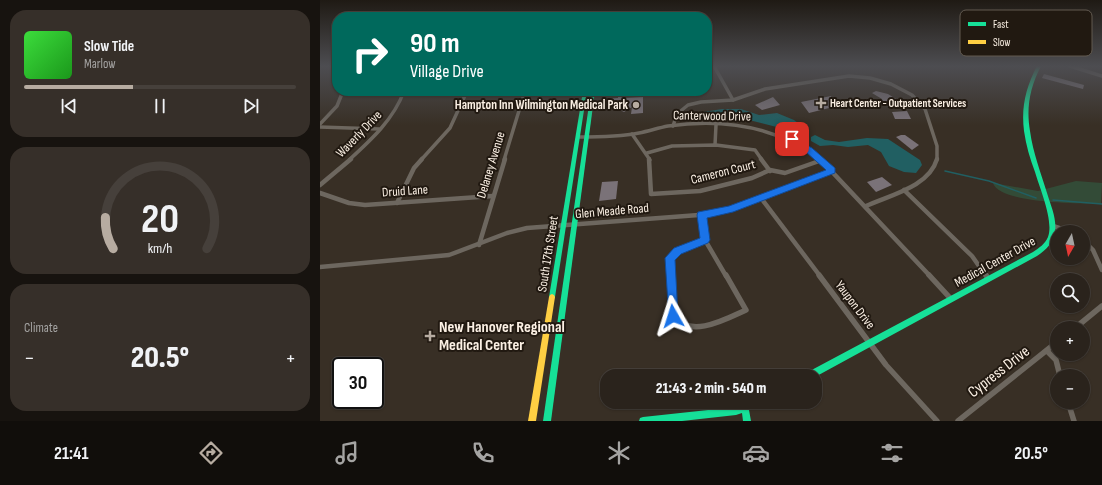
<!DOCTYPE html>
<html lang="en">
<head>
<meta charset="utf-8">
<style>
  :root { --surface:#2a231c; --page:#362f29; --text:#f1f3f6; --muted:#a5a4a3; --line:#46403b; --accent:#b7aca1 }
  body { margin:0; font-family:"Sofia Sans Condensed",sans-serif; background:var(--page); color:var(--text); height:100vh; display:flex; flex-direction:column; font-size:15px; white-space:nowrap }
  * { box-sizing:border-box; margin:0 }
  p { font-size:13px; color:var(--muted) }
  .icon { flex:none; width:22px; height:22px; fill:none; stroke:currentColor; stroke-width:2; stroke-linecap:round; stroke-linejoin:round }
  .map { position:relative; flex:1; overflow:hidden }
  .drawer { display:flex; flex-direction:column; gap:10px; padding:10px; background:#17130f; width:320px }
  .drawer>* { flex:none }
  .guide { position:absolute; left:12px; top:12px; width:380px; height:84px; border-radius:16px; box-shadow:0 1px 3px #0004,0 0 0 1px var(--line); background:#00695c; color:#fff; overflow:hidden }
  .needle { width:26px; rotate:189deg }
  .tools { position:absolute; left:730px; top:225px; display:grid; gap:8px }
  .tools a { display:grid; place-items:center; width:40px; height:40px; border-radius:50%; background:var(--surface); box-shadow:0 1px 3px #0004,0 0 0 1px var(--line); font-size:20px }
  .speed { position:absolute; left:12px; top:357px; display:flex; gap:8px; font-size:20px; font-weight:700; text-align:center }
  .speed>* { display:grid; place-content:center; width:52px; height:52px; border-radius:50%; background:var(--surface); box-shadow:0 1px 3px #0004,0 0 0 1px var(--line); line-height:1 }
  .speed .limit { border:2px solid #111; border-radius:6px; background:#fff; color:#111 }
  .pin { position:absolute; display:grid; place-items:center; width:34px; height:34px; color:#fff; margin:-17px; border-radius:8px; box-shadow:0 2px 6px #0006 }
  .me { position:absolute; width:44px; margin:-22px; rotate:354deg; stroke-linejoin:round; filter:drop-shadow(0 0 3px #0008) }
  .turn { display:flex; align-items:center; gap:14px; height:84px; padding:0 12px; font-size:18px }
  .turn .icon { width:52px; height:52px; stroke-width:2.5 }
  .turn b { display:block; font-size:28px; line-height:34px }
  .big { font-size:30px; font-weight:800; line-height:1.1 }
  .drawer .widget { flex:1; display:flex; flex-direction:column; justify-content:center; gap:6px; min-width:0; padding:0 14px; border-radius:16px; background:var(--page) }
  .drawer .dial { align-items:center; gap:0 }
  .dial svg { height:104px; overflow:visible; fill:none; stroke:var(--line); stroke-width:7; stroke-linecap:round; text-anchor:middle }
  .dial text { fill:var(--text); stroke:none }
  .song { display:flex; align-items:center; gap:12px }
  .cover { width:48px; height:48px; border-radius:6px; background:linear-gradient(135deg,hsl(120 70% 55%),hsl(120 70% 35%)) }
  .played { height:4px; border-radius:2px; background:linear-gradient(90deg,var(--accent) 40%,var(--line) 40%) }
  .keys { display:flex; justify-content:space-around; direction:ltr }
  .heat { display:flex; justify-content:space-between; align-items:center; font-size:22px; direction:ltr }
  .trip { position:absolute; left:280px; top:369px; width:222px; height:40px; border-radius:16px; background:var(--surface); box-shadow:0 1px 3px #0004,0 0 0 1px var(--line); font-weight:800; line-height:40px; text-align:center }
  .menu { display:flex; height:64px; justify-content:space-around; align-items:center; background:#110e0b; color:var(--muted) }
  .menu .icon { width:28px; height:28px }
  .menu .current { color:var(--accent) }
  .menu b { font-size:18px; color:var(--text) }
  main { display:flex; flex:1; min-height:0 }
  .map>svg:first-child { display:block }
</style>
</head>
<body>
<main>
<section class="drawer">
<div class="widget">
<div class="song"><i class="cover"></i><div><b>Slow Tide</b><p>Marlow</p></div></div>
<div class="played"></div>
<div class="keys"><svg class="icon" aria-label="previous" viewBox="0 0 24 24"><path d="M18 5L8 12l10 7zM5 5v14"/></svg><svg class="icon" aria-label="pause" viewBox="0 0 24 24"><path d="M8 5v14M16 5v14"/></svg><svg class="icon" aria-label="next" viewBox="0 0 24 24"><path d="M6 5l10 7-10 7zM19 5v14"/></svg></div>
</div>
<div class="widget dial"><svg viewBox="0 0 100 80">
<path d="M14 69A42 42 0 1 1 86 69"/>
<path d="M14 69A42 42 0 0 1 8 45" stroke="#b7aca1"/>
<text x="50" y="56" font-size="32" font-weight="700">20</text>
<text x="50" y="72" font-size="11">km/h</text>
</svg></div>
<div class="widget"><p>Climate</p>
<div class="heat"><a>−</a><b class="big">20.5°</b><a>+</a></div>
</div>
</section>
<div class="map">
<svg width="782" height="421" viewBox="0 0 782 421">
  <rect width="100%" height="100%" fill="#382f25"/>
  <path fill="#334b37" d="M756,181l26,2 -1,21c-20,-1 -101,0 -108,-21l45,8z"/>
  <g fill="#215f62">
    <polygon points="402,109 421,109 439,115 457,113 474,120 482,126 479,132 476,132 425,119 371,114"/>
    <polygon points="495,135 505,140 519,142 547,138 568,139 600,160 602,165 596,173 584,172 569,166 561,152 548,145 528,147 513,145 500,146 491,141 491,137"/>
  </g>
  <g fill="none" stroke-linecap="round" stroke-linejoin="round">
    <g stroke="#215f62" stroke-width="1.5">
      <polyline points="625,171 669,181 716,198"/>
      <polyline points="733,200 782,204"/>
    </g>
  </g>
  <g fill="#7a7278">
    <polygon points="724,74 764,85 763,89 722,78"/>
    <polygon points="556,91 568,94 576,99 570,102 573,104 568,107 564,104 557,107 553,104 562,99 552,93"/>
    <polygon points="298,95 304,95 304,98 323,97 323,113 311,114 312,107 304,112 300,110 308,104 284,106 284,99 298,98"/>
    <polygon points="511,96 512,99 515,98 521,105 489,113 481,102"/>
    <polygon points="453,97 460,105 442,110 435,105"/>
    <polygon points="587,111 591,119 575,119 572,112"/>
    <polygon points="581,135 585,135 599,145 592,150 576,137"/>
    <polygon points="562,177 572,185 556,192 547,182"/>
    <polygon points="298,181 296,199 279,201 282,182"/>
  </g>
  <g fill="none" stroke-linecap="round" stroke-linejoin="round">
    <g stroke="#6d675f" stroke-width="3.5">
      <polyline points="394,66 413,100"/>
      <polyline points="750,66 782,76"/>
      <polyline points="0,124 17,106 23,91"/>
      <polyline points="353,126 357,114 368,105 381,102 413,100 445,89 529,76 550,78 571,84 592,95 605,109 617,146 617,160"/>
      <polyline points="0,127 59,129"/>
      <polyline points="312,134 330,160"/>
      <path d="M258,137c20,0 41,0 61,-4 10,-2 19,-5 29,-7 56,-8 108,0 154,34"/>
      <polyline points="395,145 396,125"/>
      <polyline points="327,153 352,146 396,145 435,150 442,160"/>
      <path d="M29,160c22,-20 45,-41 55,-69"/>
      <polyline points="101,160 130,128 147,91"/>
      <polyline points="184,160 205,91"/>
    </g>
    <g stroke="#6d675f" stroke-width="4.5">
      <polyline points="329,159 331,194 380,191 432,178 450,170 465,173 502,160"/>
      <polyline points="441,159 450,171"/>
      <polyline points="500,159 610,276"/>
      <polyline points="0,185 31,159"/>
      <polyline points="584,190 652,256 666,276"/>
      <polyline points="0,193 29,203 45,205 173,196"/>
      <polyline points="441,198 500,276"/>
      <polyline points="77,203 94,168 102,159"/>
      <path d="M546,206c24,-11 63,-19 71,-47"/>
      <polyline points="382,215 385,240"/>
      <polyline points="733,226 751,232"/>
      <polyline points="385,240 406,276"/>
      <polyline points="763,240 773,250 782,270"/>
      <polyline points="159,245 185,159"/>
      <polyline points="0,267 129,255 187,233 207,228 392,214 410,209 512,170"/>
      <polyline points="351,276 350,259 358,251 385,240"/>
    </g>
    <g stroke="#6d675f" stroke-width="5.5">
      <path d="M351,275l2,41c18,23 53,3 73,-6l-20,-35"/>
      <polyline points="499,275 566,365 617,421"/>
      <polyline points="609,275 631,299"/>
      <polyline points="666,275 668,279"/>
      <polyline points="755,328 782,306"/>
      <polyline points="727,351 736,360 740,376"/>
      <polyline points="748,402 754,421"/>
      <polyline points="638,421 737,342"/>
    </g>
    <g fill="#16e098" fill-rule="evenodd">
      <path d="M717,66h4c-11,21 -15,42 -11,65 3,22 11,42 17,62 4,13 10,26 8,39 -2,11 -9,18 -18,24l-222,121v-1h-10l1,-3 227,-121c6,-4 12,-8 15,-15 6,-16 -8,-48 -13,-65 -5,-13 -9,-27 -11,-41 -3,-24 2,-44 13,-65z"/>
      <polygon points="263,91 267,91 235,297 234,299 232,300 230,299 229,297"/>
      <polygon points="271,91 275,91 231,421 223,421"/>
      <polygon points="430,402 445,402 444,405 429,410 431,421 423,421 422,413 416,415 362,421 319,421 320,418 323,417 416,407"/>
    </g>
    <g fill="#ffcf43" fill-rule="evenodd">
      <polygon points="387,66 393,66 391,67 387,67"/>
      <polygon points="232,294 234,295 235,297 216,421 208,421 229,297 230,295"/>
    </g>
  </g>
  <linearGradient id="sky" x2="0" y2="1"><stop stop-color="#1f1a14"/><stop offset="0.53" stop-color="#4d4d51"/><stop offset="1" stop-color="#4d4d51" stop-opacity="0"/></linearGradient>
  <rect width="782" height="125" fill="url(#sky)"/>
  <polygon fill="#1a73e8" stroke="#114b97" points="472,137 492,148 515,168 515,173 413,212 387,218 390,240 388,243 361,254 355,260 358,316 357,319 353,321 349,319 345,258 354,248 380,238 377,215 378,212 409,206 506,170 486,152 469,141 468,139"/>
  <g fill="#b7aca1" stroke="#211911" stroke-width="1.5">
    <path d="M499 97h4v4h4v4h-4v4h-4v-4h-4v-4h4z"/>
    <circle cx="316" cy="105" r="4"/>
    <path d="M108 330h4v4h4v4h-4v4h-4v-4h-4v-4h4z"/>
  </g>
  <g text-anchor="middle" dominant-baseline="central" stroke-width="4" stroke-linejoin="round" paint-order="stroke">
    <g font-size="11" font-weight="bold" fill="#fbf0e4" stroke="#211911" text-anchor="start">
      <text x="510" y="103">Heart Center - Outpatient Services</text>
    </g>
    <g font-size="13" font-weight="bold" fill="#fbf0e4" stroke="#211911" text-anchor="end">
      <text x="308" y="105">Hampton Inn Wilmington Medical Park</text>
    </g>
    <g font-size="13" fill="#fbf0e4" stroke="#211911">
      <text transform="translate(392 116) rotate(1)">Canterwood Drive</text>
      <text transform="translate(39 134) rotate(-46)">Waverly Drive</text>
      <text transform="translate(171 165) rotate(-73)">Delaney Avenue</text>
      <text transform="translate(403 172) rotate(-14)">Cameron Court</text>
      <text transform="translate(85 191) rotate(-4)">Druid Lane</text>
      <text transform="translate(292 211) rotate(-5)">Glen Meade Road</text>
      <text transform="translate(228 254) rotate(-81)">South 17th Street</text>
      <text transform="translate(675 262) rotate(-29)">Medical Center Drive</text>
      <text transform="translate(535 305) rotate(53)">Yaupon Drive</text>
    </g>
    <g font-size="16" font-weight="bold" fill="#fbf0e4" stroke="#211911" text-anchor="start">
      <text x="119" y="327">New Hanover Regional<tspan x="119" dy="18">Medical Center</tspan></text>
    </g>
    <g font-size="16" fill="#fbf0e4" stroke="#211911">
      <text transform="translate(679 372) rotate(-38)">Cypress Drive</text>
    </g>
  </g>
  <rect x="640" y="10" width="132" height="46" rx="6" fill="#211911" stroke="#625a50" stroke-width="1"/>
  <rect x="648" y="22" width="18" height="4" fill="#16e098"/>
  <rect x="648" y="40" width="18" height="4" fill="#ffcf43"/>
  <g font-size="11" fill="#fbf0e4">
    <text x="673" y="28">Fast</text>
    <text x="673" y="46">Slow</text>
  </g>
</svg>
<div class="tools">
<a><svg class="needle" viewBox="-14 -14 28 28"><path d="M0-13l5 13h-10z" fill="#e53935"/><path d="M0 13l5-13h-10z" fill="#a5a4a3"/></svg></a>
<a><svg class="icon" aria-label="search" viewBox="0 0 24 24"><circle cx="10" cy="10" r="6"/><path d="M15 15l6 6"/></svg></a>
<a>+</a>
<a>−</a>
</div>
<div class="speed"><div class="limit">30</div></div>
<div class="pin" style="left:472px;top:139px;background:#d93025"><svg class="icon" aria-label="arrive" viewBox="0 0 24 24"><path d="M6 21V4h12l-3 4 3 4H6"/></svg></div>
<svg class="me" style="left:353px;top:316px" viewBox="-20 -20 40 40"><path d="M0-17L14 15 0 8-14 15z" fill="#1a73e8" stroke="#fff" stroke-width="4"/></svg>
<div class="trip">21:43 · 2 min · 540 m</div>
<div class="guide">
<div class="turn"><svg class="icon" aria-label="right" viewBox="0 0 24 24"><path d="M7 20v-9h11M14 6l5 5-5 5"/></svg><div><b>90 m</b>Village Drive</div></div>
</div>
</div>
</main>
<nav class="menu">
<b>21:41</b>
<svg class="icon current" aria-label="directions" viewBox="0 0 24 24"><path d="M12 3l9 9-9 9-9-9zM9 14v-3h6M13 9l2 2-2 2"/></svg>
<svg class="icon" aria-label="music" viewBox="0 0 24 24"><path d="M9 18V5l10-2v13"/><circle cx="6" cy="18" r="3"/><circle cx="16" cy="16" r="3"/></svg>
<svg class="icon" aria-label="phone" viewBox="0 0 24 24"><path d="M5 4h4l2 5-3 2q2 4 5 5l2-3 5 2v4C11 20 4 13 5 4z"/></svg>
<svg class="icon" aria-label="climate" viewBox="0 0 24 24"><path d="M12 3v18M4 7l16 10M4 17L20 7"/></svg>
<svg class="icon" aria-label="car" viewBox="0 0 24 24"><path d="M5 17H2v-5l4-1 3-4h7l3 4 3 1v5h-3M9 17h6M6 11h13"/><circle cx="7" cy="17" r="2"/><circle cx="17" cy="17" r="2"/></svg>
<svg class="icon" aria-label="filters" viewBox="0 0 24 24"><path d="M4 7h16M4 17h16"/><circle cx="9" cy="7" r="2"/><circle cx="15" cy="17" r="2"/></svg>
<b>20.5°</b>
</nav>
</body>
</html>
